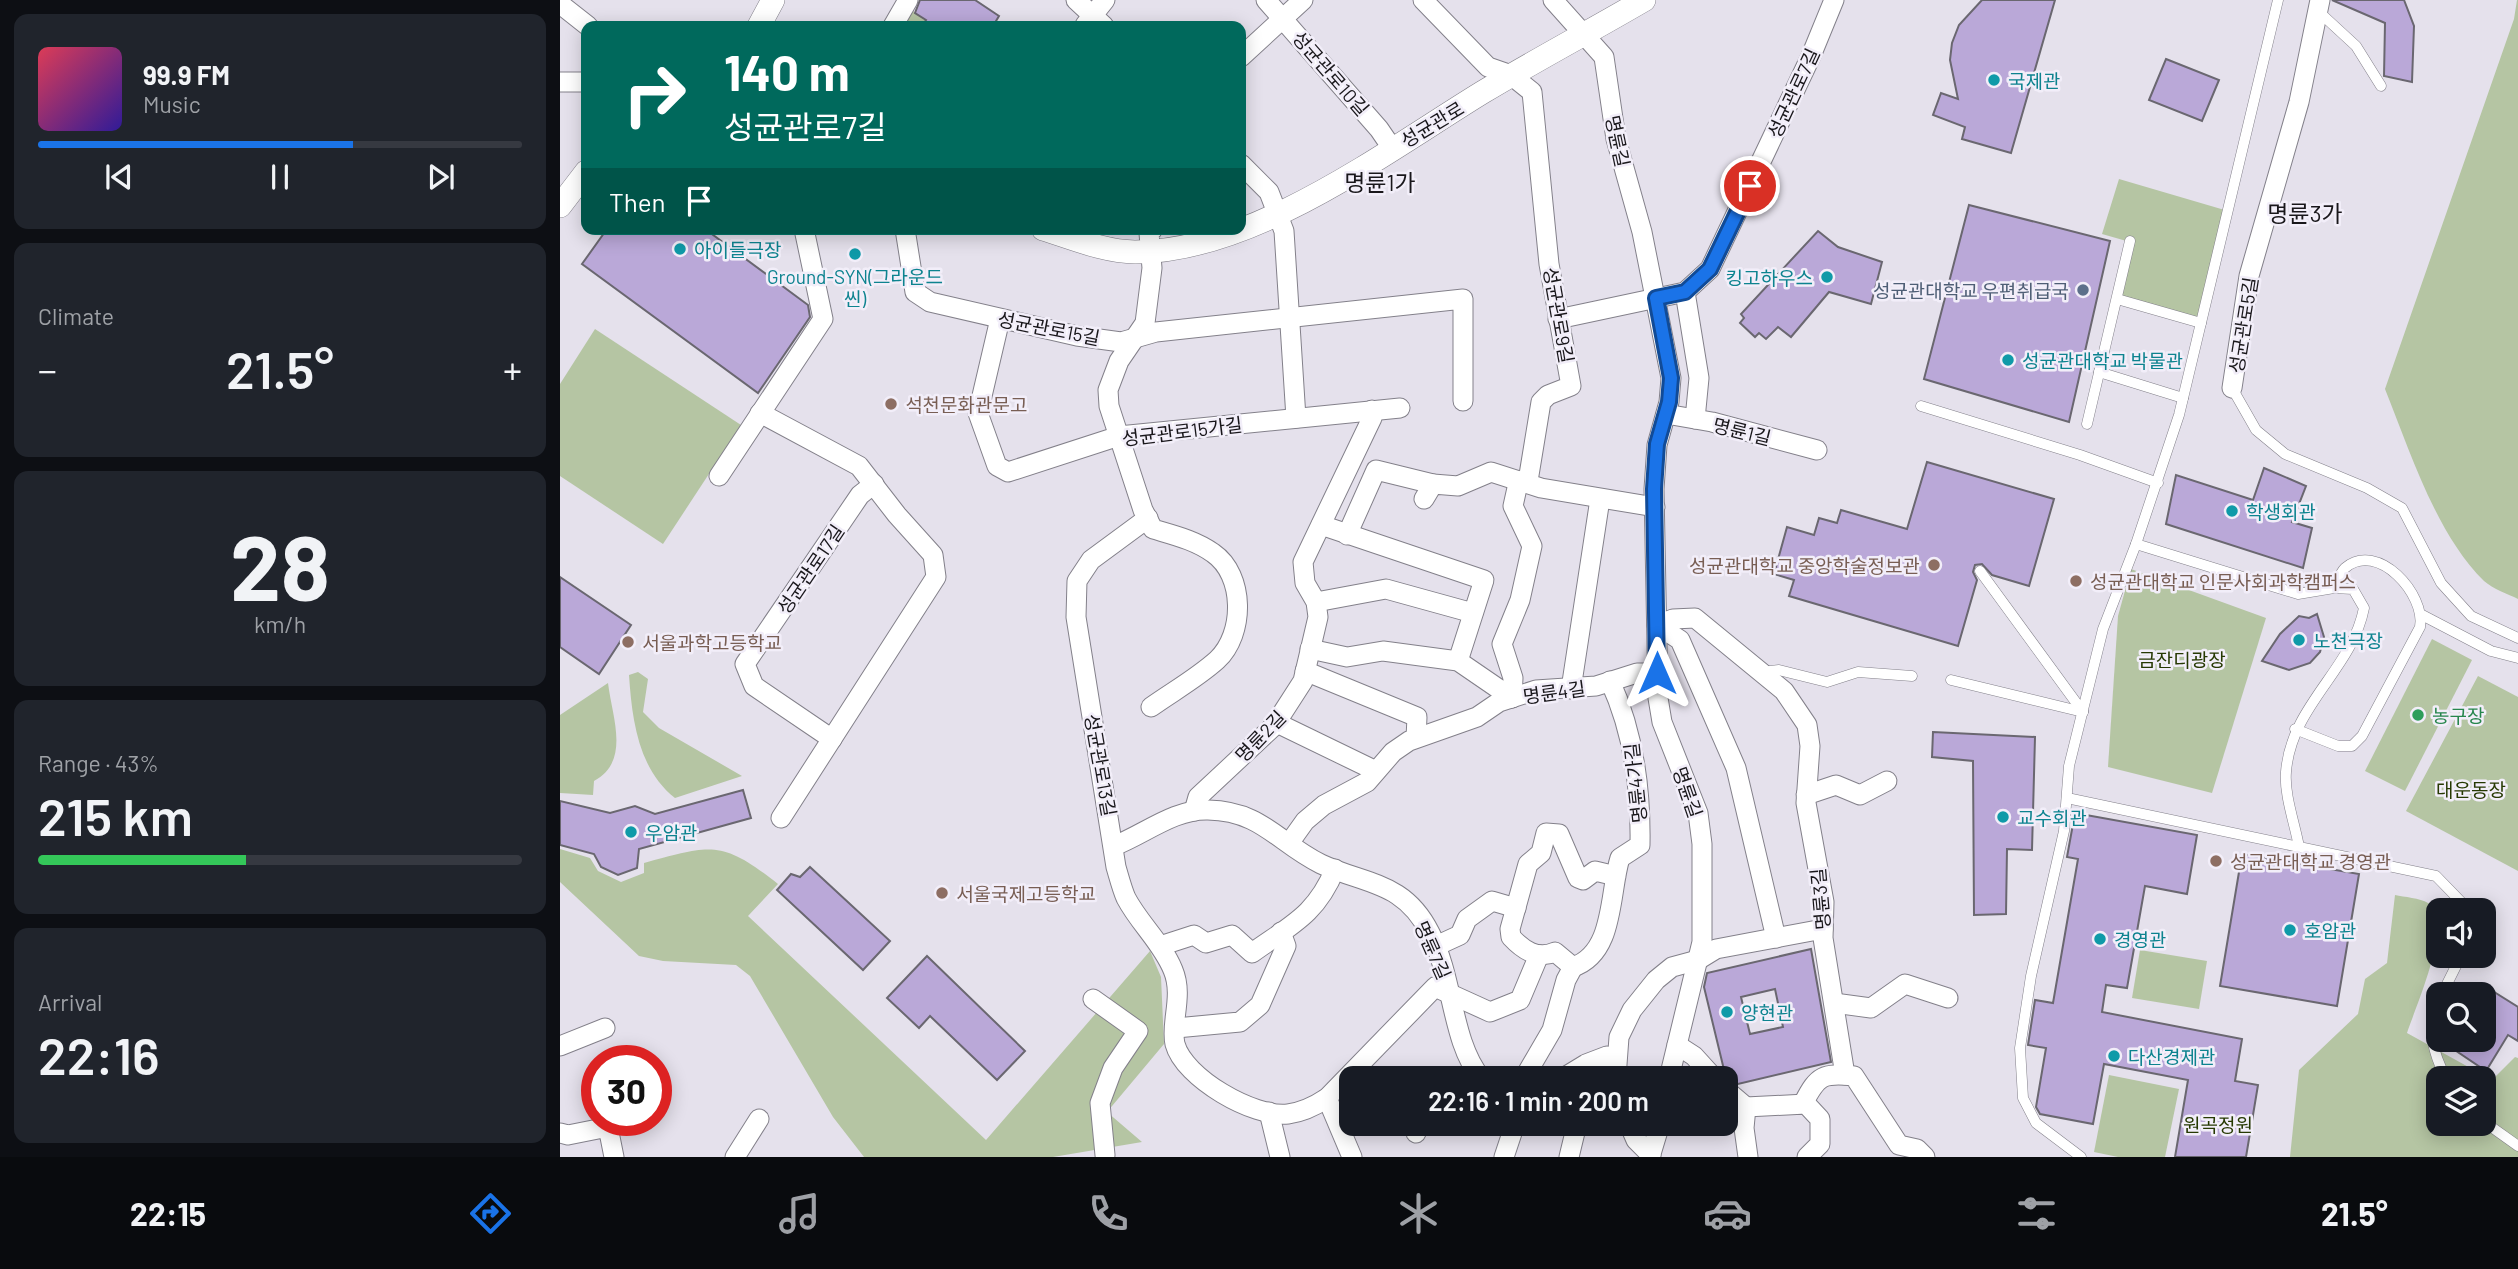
<!DOCTYPE html>
<html lang="en">
<head>
<meta charset="utf-8">
<style>
  :root { --surface:#171b24; --page:#20242c; --text:#f1f3f6; --muted:#9ea1a6; --line:#363941; --accent:#1a73e8 }
  body { margin:0; font-family:Barlow,"Noto Sans KR",sans-serif; background:var(--page); color:var(--text); height:100vh; display:flex; flex-direction:column; font-size:26px; white-space:nowrap }
  * { box-sizing:border-box; margin:0 }
  p { font-size:23px; color:var(--muted) }
  .icon { flex:none; width:38px; height:38px; fill:none; stroke:currentColor; stroke-width:2; stroke-linecap:round; stroke-linejoin:round }
  .map { position:relative; flex:1; overflow:hidden }
  .side { display:flex; flex-direction:column; gap:14px; padding:14px; background:#0d0f14; width:560px }
  .side>* { flex:none }
  .banner { position:absolute; left:21px; top:21px; width:665px; height:214px; border-radius:14px; box-shadow:0 4px 18px #0003; background:#00695c; color:#fff; overflow:hidden }
  .controls { position:absolute; left:1866px; top:898px; display:grid; gap:14px }
  .controls a { display:grid; place-items:center; width:70px; height:70px; border-radius:14px; background:var(--surface); box-shadow:0 4px 18px #0003; font-size:35px }
  .speed { position:absolute; left:21px; top:1045px; display:flex; gap:14px; font-size:35px; font-weight:700; text-align:center }
  .speed>* { display:grid; place-content:center; width:91px; height:91px; border-radius:50%; background:var(--surface); box-shadow:0 4px 18px #0003; line-height:1 }
  .speed .limit { border:10px solid #d22; background:#fff; color:#111 }
  .pin { position:absolute; display:grid; place-items:center; width:60px; height:60px; color:#fff; margin:-30px; border:4px solid #fff; border-radius:50%; box-shadow:0 2px 7px #0007 }
  .me { position:absolute; width:77px; margin:-38px; rotate:0deg; stroke-linejoin:round; filter:drop-shadow(0 0 5px #0008) }
  .turn { display:flex; align-items:center; gap:24px; height:147px; padding:0 28px; font-size:32px }
  .turn .icon { width:91px; height:91px; stroke-width:2.5 }
  .turn b { display:block; font-size:49px; line-height:60px }
  .then { display:flex; align-items:center; height:66px; padding:0 28px; background:#0003; gap:14px; font-size:26px }
  .big { font-size:52px; font-weight:600; line-height:1.1 }
  .side .widget { flex:1; display:flex; flex-direction:column; justify-content:center; gap:10px; min-width:0; padding:0 24px; border-radius:14px; background:var(--page) }
  .side .dial { align-items:center; gap:0 }
  .dial b { font-size:91px; line-height:1 }
  .song { display:flex; align-items:center; gap:21px }
  .cover { width:84px; height:84px; border-radius:10px; background:linear-gradient(135deg,hsl(350 70% 55%),hsl(250 70% 35%)) }
  .played { height:7px; border-radius:4px; background:linear-gradient(90deg,var(--accent) 65%,var(--line) 65%) }
  .keys { display:flex; justify-content:space-around; direction:ltr }
  .heat { display:flex; justify-content:space-between; align-items:center; font-size:38px; direction:ltr }
  .charge { height:10px; border-radius:5px; background:linear-gradient(90deg,#34c759 43%,var(--line) 0) }
  .trip { position:absolute; left:779px; top:1066px; width:399px; height:70px; border-radius:14px; background:var(--surface); box-shadow:0 4px 18px #0003; font-weight:600; line-height:70px; text-align:center }
  .tab-bar { display:flex; height:112px; justify-content:space-around; align-items:center; background:#090b0e; color:var(--muted) }
  .tab-bar .icon { width:49px; height:49px }
  .tab-bar .selected { color:var(--accent) }
  .tab-bar b { font-size:32px; color:var(--text) }
  main { display:flex; flex:1; min-height:0 }
  .map>svg:first-child { display:block }
</style>
</head>
<body>
<main>
<section class="side">
<div class="widget">
<div class="song"><i class="cover"></i><div><b>99.9 FM</b><p>Music</p></div></div>
<div class="played"></div>
<div class="keys"><svg class="icon" aria-label="previous" viewBox="0 0 24 24"><path d="M18 5L8 12l10 7zM5 5v14"/></svg><svg class="icon" aria-label="pause" viewBox="0 0 24 24"><path d="M8 5v14M16 5v14"/></svg><svg class="icon" aria-label="next" viewBox="0 0 24 24"><path d="M6 5l10 7-10 7zM19 5v14"/></svg></div>
</div>
<div class="widget"><p>Climate</p>
<div class="heat"><a>−</a><b class="big">21.5°</b><a>+</a></div>
</div>
<div class="widget dial"><b>28</b><p>km/h</p></div>
<div class="widget"><p>Range · 43%</p><b class="big">215 km</b><div class="charge"></div></div>
<div class="widget"><p>Arrival</p><b class="big">22:16</b></div>
</section>
<div class="map">
<svg width="1958" height="1157" viewBox="0 0 1958 1157">
  <rect width="100%" height="100%" fill="#e5e1ec"/>
  <g fill="#b5c5a3" fill-rule="evenodd">
    <path d="M1957,0h1v599c-10,-5 -25,-10 -34,-18 -48,-47 -74,-130 -99,-192l129,-370z"/>
    <polygon points="350,9 366,20 362,26 343,26"/>
    <polygon points="1559,179 1668,211 1641,323 1557,299 1570,242 1542,234"/>
    <polygon points="35,329 181,425 103,544 0,476 0,384"/>
    <polygon points="1571,569 1706,618 1652,793 1548,767 1558,616"/>
    <polygon points="1872,639 1912,660 1845,791 1805,771"/>
    <path d="M78,672l10,7 -5,33 16,16 83,48 -67,22c-37,-29 -43,-79 -46,-123z"/>
    <polygon points="1918,676 1958,697 1958,871 1846,811"/>
    <path d="M48,683c4,34 23,78 -14,98l-1,14 -33,-2v-78z"/>
    <path d="M0,849l30,9 8,13 23,11 23,-9v-10c67,-18 77,-24 134,21l-30,32 238,224 164,-189 11,26 3,67 -57,68 35,30 -89,15h-189l-31,-40 -83,-141 -14,-11 -73,-4 -24,-5 -79,-74z"/>
    <path d="M1835,895c9,2 25,3 33,8 27,17 -13,105 -21,130l85,47 23,-23 3,1v99h-228l9,-87 59,-56 7,-35 22,-16zM1878,1078h45v46h-45z"/>
    <polygon points="1580,950 1647,961 1639,1009 1572,998"/>
    <polygon points="1549,1075 1619,1089 1605,1157 1558,1157 1534,1152"/>
  </g>
  <g fill="#baa8d8" stroke="#6a6770" stroke-width="2" fill-rule="evenodd">
    <polygon points="360,0 415,0 439,16 433,26 362,26 366,20 355,13"/>
    <polygon points="1422,0 1495,0 1451,153 1402,139 1405,127 1373,115 1381,93 1398,99 1390,60 1392,43 1399,25"/>
    <polygon points="1772,0 1844,0 1854,26 1852,82 1824,76 1825,23"/>
    <polygon points="1606,59 1659,80 1642,121 1589,100"/>
    <polygon points="1409,205 1550,241 1509,422 1364,379"/>
    <polygon points="47,229 145,229 248,305 250,317 198,393 22,264"/>
    <polygon points="1258,231 1278,247 1322,262 1311,304 1269,292 1231,337 1218,327 1206,339 1199,333 1195,337 1180,323 1184,318 1181,314"/>
    <polygon points="1367,462 1494,499 1469,586 1432,575 1422,564 1415,565 1413,572 1417,580 1398,646 1229,596 1234,580 1214,574 1227,527 1254,535 1259,518 1277,523 1281,510 1347,529"/>
    <polygon points="1704,468 1746,486 1732,522 1752,528 1743,568 1606,524 1616,475 1693,500"/>
    <polygon points="0,577 71,625 39,674 0,647"/>
    <polygon points="1757,614 1764,637 1760,652 1750,663 1729,670 1702,661 1720,634 1739,616 1749,618"/>
    <polygon points="1373,732 1475,737 1472,850 1447,849 1446,914 1414,915 1413,761 1372,757"/>
    <polygon points="183,790 191,818 79,849 77,868 58,875 41,867 34,854 0,845 0,801 50,813 75,806 95,814"/>
    <polygon points="1515,813 1637,835 1627,894 1585,886 1567,988 1546,985 1542,1012 1682,1039 1675,1081 1698,1085 1686,1157 1615,1157 1628,1080 1544,1064 1533,1124 1480,1114 1476,1107 1486,1048 1468,1045 1475,1000 1493,1003 1518,859 1507,857"/>
    <polygon points="1682,854 1799,874 1777,1006 1660,986"/>
    <polygon points="250,867 330,941 303,970 217,890 231,874 240,877"/>
    <path d="M1251,949l20,113 -93,22 -12,-6 -22,-91 3,-14zM1215,989l8,38 -33,7 -9,-37z"/>
    <polygon points="367,956 465,1051 437,1080 370,1016 359,1028 327,998"/>
    <polygon points="1923,985 1958,1007 1958,1041 1948,1035 1926,1071 1880,1040 1923,1040"/>
  </g>
  <g fill="none" stroke-linecap="round" stroke-linejoin="round">
    <g stroke="#83808a" stroke-width="11">
      <g id="service">
        <path d="M1718,0l-99,415 -43,129 162,50 36,-6 19,1 11,19c-12,62 -73,97 -78,164 -2,23 9,52 13,75l137,29 33,34"/>
        <polyline points="1758,11 1796,46 1821,86"/>
        <polyline points="1557,299 1641,323"/>
        <polyline points="1539,372 1623,398"/>
        <polyline points="1672,388 1696,430 1725,454 1807,488 1842,508 1881,583 1911,616 1958,638"/>
        <polyline points="1361,406 1520,455 1598,483"/>
        <polyline points="1527,424 1570,241"/>
        <polyline points="1420,571 1523,712"/>
        <polyline points="1862,615 1931,651 1958,658"/>
        <polyline points="1202,672 1219,670 1267,682 1298,672 1352,676"/>
        <polyline points="1391,680 1523,712"/>
        <path d="M1735,729l43,17h14l10,-10 58,-109c6,-32 -42,-87 -75,-59 -5,5 -8,14 -11,20"/>
        <polyline points="1507,798 1739,847"/>
        <polyline points="1882,994 1901,956"/>
        <path d="M1878,1003c-13,25 -4,52 8,75"/>
        <polyline points="1923,1121 1958,1146"/>
        <polyline points="1521,1157 1476,1123 1463,1098 1460,1048 1471,976 1504,831 1509,766 1543,629 1576,544"/>
      </g>
    </g>
    <g stroke="#83808a" stroke-width="21">
      <g id="minor">
        <polyline points="516,0 544,26"/>
        <polyline points="706,0 819,129 832,148"/>
        <polyline points="863,0 928,67 951,75 972,92 989,264 1011,386 988,395 981,402 969,475 957,488 953,506 972,546 960,600 942,644 953,678 952,698"/>
        <polyline points="993,0 1044,57 1056,139 1082,232 1111,378 1109,402 1097,445 1094,489 1098,698 1102,722 1138,813 1142,844 1142,942 1109,1078"/>
        <polyline points="0,4 28,26"/>
        <polyline points="525,25 545,0"/>
        <polyline points="333,26 348,0"/>
        <polyline points="681,57 743,0"/>
        <polyline points="0,82 26,82"/>
        <polyline points="681,164 709,192 724,231 736,418"/>
        <polyline points="345,229 355,292 370,302 517,336 561,342 596,332 903,299 903,401"/>
        <polyline points="1125,292 1139,378 1135,419"/>
        <polyline points="440,319 418,413 437,466 448,472 559,436 840,408"/>
        <polyline points="998,319 1125,292 1150,269 1251,56 1274,0"/>
        <polyline points="1672,388 1689,276 1739,102 1760,0"/>
        <polyline points="200,413 299,466 337,515 373,555 376,577 221,818"/>
        <polyline points="1106,414 1152,422 1257,450"/>
        <polyline points="159,476 263,319 244,229"/>
        <polyline points="864,499 873,484 898,486 931,472 981,488 1095,507"/>
        <path d="M588,518l-57,42 -14,21 -1,36 40,250c3,10 6,22 10,31 13,25 36,45 47,72 11,26 -3,53 2,74 9,34 79,74 113,70 15,-2 27,-8 39,-16l108,-111 55,25 30,-12 19,-45"/>
        <polyline points="761,525 924,580 898,661"/>
        <polyline points="787,535 816,470 873,484"/>
        <polyline points="756,602 826,589 913,613"/>
        <polyline points="1097,625 1113,619 1135,618 1224,691 1247,725 1250,746 1246,803 1264,902 1263,938 1285,1075"/>
        <polyline points="1097,625 1120,640 1176,768 1216,938"/>
        <polyline points="750,649 787,657 823,651 898,661 952,698"/>
        <polyline points="745,671 857,717 856,738"/>
        <path d="M1050,681c24,52 31,108 30,164l-20,13c-11,35 -5,95 -47,109l-18,-15c-18,8 -32,-2 -44,-15l-1,-8 18,-65 13,-11 5,-20 13,1 19,44 5,2 12,-9 21,5"/>
        <polyline points="1011,689 1040,499"/>
        <path d="M591,707c21,-15 46,-29 66,-47 28,-26 28,-85 -4,-107 -18,-13 -40,-18 -60,-24l-10,-19 -34,-104 -1,-16 11,-29 26,-38 7,-55 -3,-35 4,-4"/>
        <polyline points="717,723 816,771"/>
        <polyline points="272,739 194,686 185,664 300,495 314,484"/>
        <polyline points="1246,795 1276,785 1300,795 1327,781"/>
        <polyline points="634,811 638,797 714,726 743,681 758,617 756,602 745,583 743,562 812,418 812,410"/>
        <polyline points="730,842 745,821 764,805 807,782 833,752 849,741 917,717 939,702 976,690 1036,686 1077,673 1097,673"/>
        <path d="M554,846c31,-12 60,-37 94,-36 54,1 70,33 113,54 45,21 83,17 109,69 24,46 21,108 51,145"/>
        <path d="M600,946l34,-11 12,8 26,-8 20,18c39,-28 64,-38 83,-84"/>
        <polyline points="876,946 900,935 907,919 932,901 956,908"/>
        <polyline points="533,999 578,1031 553,1068 540,1103 545,1155"/>
        <polyline points="1274,1003 1311,1008 1345,984 1388,998"/>
        <polyline points="616,1028 680,1022 700,1005 726,946 721,932"/>
        <polyline points="1117,1045 1134,1056 1154,1078"/>
        <polyline points="0,1046 45,1028"/>
        <polyline points="964,1078 992,1030 1006,980 1013,967"/>
        <polyline points="1003,1078 1026,1064 1047,1056"/>
        <polyline points="1056,1078 1059,1037 1072,1010 1096,980 1112,967 1138,960 1156,949 1263,929"/>
        <polyline points="1166,1090 1186,1107 1184,1128 1188,1157"/>
        <polyline points="767,1098 792,1157"/>
        <path d="M1244,1102c14,-27 19,-29 50,-26l45,69 18,4 8,8"/>
        <polyline points="1186,1107 1246,1104 1260,1119 1260,1144 1247,1157"/>
        <polyline points="709,1112 720,1157"/>
        <polyline points="1069,1124 1076,1140 1091,1155"/>
        <polyline points="0,1133 8,1135 43,1128 49,1132 54,1157"/>
        <polyline points="856,1133 859,1124"/>
        <polyline points="175,1157 199,1119"/>
        <polyline points="944,1157 955,1124"/>
        <polyline points="1009,1157 1017,1124"/>
        <polyline points="1090,1157 1100,1124"/>
      </g>
    </g>
    <g stroke="#83808a" stroke-width="24">
      <g id="tertiary">
        <polyline points="199,26 213,0"/>
        <polyline points="0,206 26,172"/>
        <path d="M483,229c29,9 62,23 92,23 118,0 250,-100 348,-160 53,-32 108,-61 161,-92"/>
      </g>
    </g>
    <use href="#service" stroke="#fff" stroke-width="10"/>
    <use href="#minor" stroke="#fff" stroke-width="19"/>
    <use href="#tertiary" stroke="#fff" stroke-width="23"/>
  </g>
  <g fill="none" stroke-linecap="round" stroke-linejoin="round">
    <g stroke="#114b97" stroke-width="18">
      <polyline id="route" points="1097,673 1094,489 1097,444 1109,402 1111,378 1096,298 1125,292 1150,269 1190,186"/>
    </g>
    <use href="#route" stroke="#1a73e8" stroke-width="12"/>
  </g>
  <g fill="#0f9aa8" stroke="#f2eef9" stroke-width="2.5">
    <circle cx="1434" cy="80" r="7"/>
    <circle cx="120" cy="249" r="7"/>
    <circle cx="295" cy="254" r="7"/>
    <circle cx="1267" cy="277" r="7"/>
    <circle cx="1448" cy="360" r="7"/>
    <circle cx="1672" cy="511" r="7"/>
    <circle cx="1739" cy="640" r="7"/>
    <circle cx="1443" cy="817" r="7"/>
    <circle cx="71" cy="832" r="7"/>
    <circle cx="1730" cy="930" r="7"/>
    <circle cx="1540" cy="939" r="7"/>
    <circle cx="1167" cy="1012" r="7"/>
    <circle cx="1554" cy="1056" r="7"/>
  </g>
  <circle fill="#5c6f8a" stroke="#f2eef9" stroke-width="2.5" cx="1523" cy="290" r="7"/>
  <g fill="#8d6e63" stroke="#f2eef9" stroke-width="2.5">
    <circle cx="331" cy="404" r="7"/>
    <circle cx="1374" cy="565" r="7"/>
    <circle cx="1516" cy="581" r="7"/>
    <circle cx="68" cy="642" r="7"/>
    <circle cx="1656" cy="861" r="7"/>
    <circle cx="382" cy="893" r="7"/>
  </g>
  <circle fill="#2e9e5b" stroke="#f2eef9" stroke-width="2.5" cx="1858" cy="715" r="7"/>
  <g text-anchor="middle" dominant-baseline="central" stroke-width="5" stroke-linejoin="round" paint-order="stroke">
    <g font-size="19" fill="#19171b" stroke="#f2eef9">
      <text transform="translate(771 73) rotate(49)">성균관로10길</text>
      <text transform="translate(1233 93) rotate(-65)">성균관로7길</text>
      <text transform="translate(872 124) rotate(-31)">성균관로</text>
      <text transform="translate(1058 141) rotate(78)">명륜길</text>
      <text transform="translate(999 315) rotate(80)">성균관로9길</text>
      <text transform="translate(1683 325) rotate(-81)">성균관로5길</text>
      <text transform="translate(489 328) rotate(11)">성균관로15길</text>
      <text transform="translate(622 431) rotate(-7)">성균관로15가길</text>
      <text transform="translate(1182 431) rotate(14)">명륜1길</text>
      <text transform="translate(250 569) rotate(-56)">성균관로17길</text>
      <text transform="translate(994 692) rotate(-8)">명륜4길</text>
      <text transform="translate(700 736) rotate(-46)">명륜2길</text>
      <text transform="translate(541 765) rotate(80)">성균관로13길</text>
      <text transform="translate(1075 783) rotate(-96)">명륜4가길</text>
      <text transform="translate(1128 792) rotate(71)">명륜길</text>
      <text transform="translate(1260 899) rotate(-95)">명륜3길</text>
      <text transform="translate(873 950) rotate(66)">명륜7길</text>
    </g>
    <g font-size="19" fill="#0d838f" stroke="#f2eef9" text-anchor="start">
      <text x="1448" y="80">국제관</text>
      <text x="134" y="249">아이들극장</text>
      <text x="295" y="276" text-anchor="middle">Ground-SYN(그라운드<tspan x="295" dy="22">씬)</tspan></text>
      <text x="1253" y="277" text-anchor="end">킹고하우스</text>
      <text x="1462" y="360">성균관대학교 박물관</text>
      <text x="1686" y="511">학생회관</text>
      <text x="1753" y="640">노천극장</text>
      <text x="1457" y="817">교수회관</text>
      <text x="85" y="832">우암관</text>
      <text x="1744" y="930">호암관</text>
      <text x="1554" y="939">경영관</text>
      <text x="1181" y="1012">양현관</text>
      <text x="1568" y="1056">다산경제관</text>
    </g>
    <g font-size="19" fill="#4e5e75" stroke="#f2eef9" text-anchor="end">
      <text x="1509" y="290">성균관대학교 우편취급국</text>
    </g>
    <g font-size="19" fill="#785e54" stroke="#f2eef9" text-anchor="start">
      <text x="345" y="404">석천문화관문고</text>
      <text x="1360" y="565" text-anchor="end">성균관대학교 중앙학술정보관</text>
      <text x="1530" y="581">성균관대학교 인문사회과학캠퍼스</text>
      <text x="82" y="642">서울과학고등학교</text>
      <text x="1670" y="861">성균관대학교 경영관</text>
      <text x="396" y="893">서울국제고등학교</text>
    </g>
    <g font-size="19" fill="#263902" stroke="#f2eef9">
      <text x="1622" y="659">금잔디광장</text>
      <text x="1911" y="789">대운동장</text>
      <text x="1658" y="1124">원곡정원</text>
    </g>
    <g font-size="19" fill="#27864d" stroke="#f2eef9" text-anchor="start">
      <text x="1872" y="715">농구장</text>
    </g>
    <g font-size="23" fill="#19171b" stroke="#f2eef9">
      <text x="820" y="182">명륜1가</text>
      <text x="1745" y="213">명륜3가</text>
    </g>
  </g>
</svg>
<div class="controls">
<a><svg class="icon" aria-label="sound" viewBox="0 0 24 24"><path d="M4 9h4l5-4v14l-5-4H4zM17 9q2 3 0 6"/></svg></a>
<a><svg class="icon" aria-label="search" viewBox="0 0 24 24"><circle cx="10" cy="10" r="6"/><path d="M15 15l6 6"/></svg></a>
<a><svg class="icon" aria-label="layers" viewBox="0 0 24 24"><path d="M12 4l9 5-9 5-9-5zM3 14l9 5 9-5"/></svg></a>
</div>
<div class="speed"><div class="limit">30</div></div>
<div class="pin" style="left:1190px;top:186px;background:#d93025"><svg class="icon" aria-label="arrive" viewBox="0 0 24 24"><path d="M6 21V4h12l-3 4 3 4H6"/></svg></div>
<svg class="me" style="left:1097px;top:673px" viewBox="-20 -20 40 40"><path d="M0-17L14 15 0 8-14 15z" fill="#1a73e8" stroke="#fff" stroke-width="4"/></svg>
<div class="trip">22:16 · 1 min · 200 m</div>
<div class="banner">
<div class="turn"><svg class="icon" aria-label="right" viewBox="0 0 24 24"><path d="M7 20v-9h11M14 6l5 5-5 5"/></svg><div><b>140 m</b>성균관로7길</div></div>
<div class="then">Then<svg class="icon" aria-label="arrive" viewBox="0 0 24 24"><path d="M6 21V4h12l-3 4 3 4H6"/></svg></div>
</div>
</div>
</main>
<nav class="tab-bar">
<b>22:15</b>
<svg class="icon selected" aria-label="directions" viewBox="0 0 24 24"><path d="M12 3l9 9-9 9-9-9zM9 14v-3h6M13 9l2 2-2 2"/></svg>
<svg class="icon" aria-label="music" viewBox="0 0 24 24"><path d="M9 18V5l10-2v13"/><circle cx="6" cy="18" r="3"/><circle cx="16" cy="16" r="3"/></svg>
<svg class="icon" aria-label="phone" viewBox="0 0 24 24"><path d="M5 4h4l2 5-3 2q2 4 5 5l2-3 5 2v4C11 20 4 13 5 4z"/></svg>
<svg class="icon" aria-label="climate" viewBox="0 0 24 24"><path d="M12 3v18M4 7l16 10M4 17L20 7"/></svg>
<svg class="icon" aria-label="car" viewBox="0 0 24 24"><path d="M5 17H2v-5l4-1 3-4h7l3 4 3 1v5h-3M9 17h6M6 11h13"/><circle cx="7" cy="17" r="2"/><circle cx="17" cy="17" r="2"/></svg>
<svg class="icon" aria-label="filters" viewBox="0 0 24 24"><path d="M4 7h16M4 17h16"/><circle cx="9" cy="7" r="2"/><circle cx="15" cy="17" r="2"/></svg>
<b>21.5°</b>
</nav>
</body>
</html>
